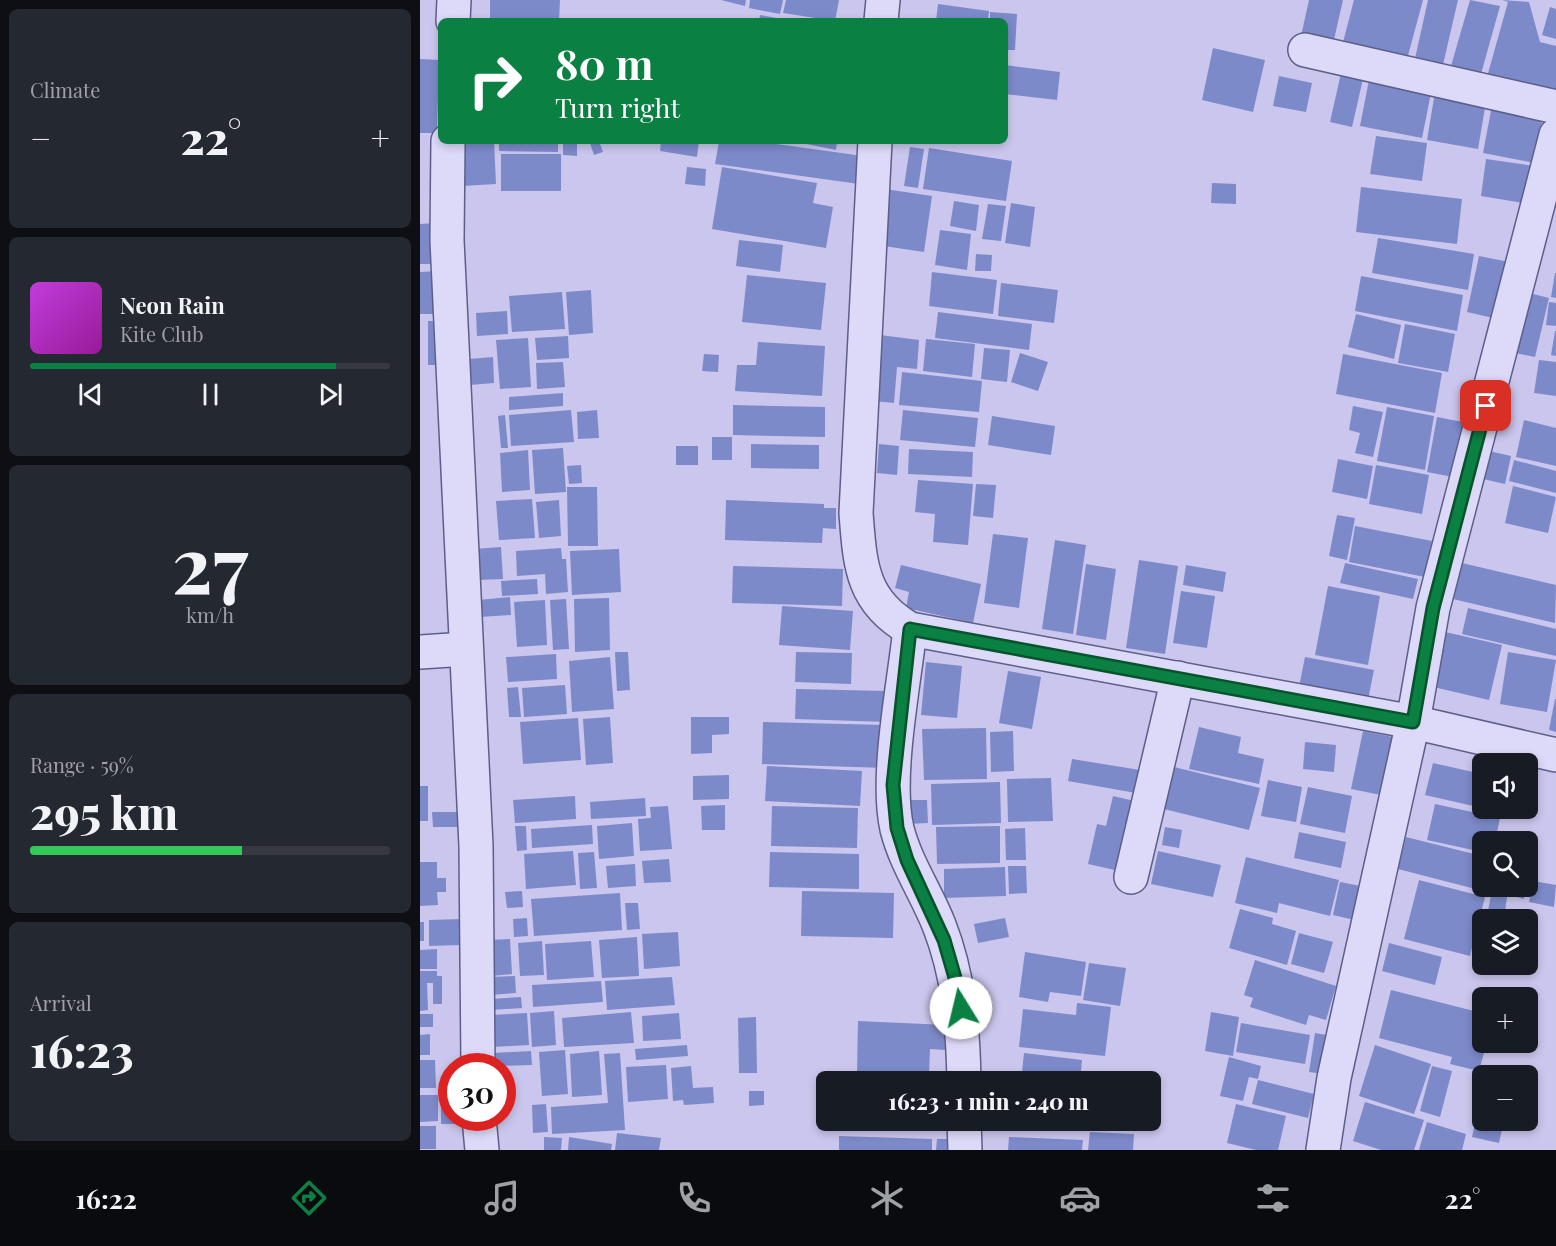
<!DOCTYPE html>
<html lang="en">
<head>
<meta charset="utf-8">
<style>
  :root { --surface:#171b24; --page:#242831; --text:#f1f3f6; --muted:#9ea1a6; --line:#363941; --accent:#0b8043 }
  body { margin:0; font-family:"Playfair Display",serif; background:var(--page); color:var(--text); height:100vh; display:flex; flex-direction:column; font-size:22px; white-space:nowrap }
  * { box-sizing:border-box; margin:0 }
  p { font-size:20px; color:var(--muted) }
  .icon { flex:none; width:33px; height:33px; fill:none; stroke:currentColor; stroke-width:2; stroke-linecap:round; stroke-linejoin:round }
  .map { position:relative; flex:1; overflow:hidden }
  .panel { display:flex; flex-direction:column; gap:9px; padding:9px; background:#0d0f14; width:420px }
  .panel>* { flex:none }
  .top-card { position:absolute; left:18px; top:18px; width:570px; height:126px; border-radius:9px; box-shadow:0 3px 9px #0003; background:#0b8043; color:#fff; overflow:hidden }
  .tools { position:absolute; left:1052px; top:753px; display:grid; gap:12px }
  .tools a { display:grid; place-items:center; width:66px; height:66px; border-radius:9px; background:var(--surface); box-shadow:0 3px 9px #0003; font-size:30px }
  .speed { position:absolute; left:18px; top:1053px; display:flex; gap:12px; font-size:30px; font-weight:700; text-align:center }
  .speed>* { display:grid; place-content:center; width:78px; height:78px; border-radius:50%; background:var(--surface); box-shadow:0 3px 9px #0003; line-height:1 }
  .speed .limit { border:9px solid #d22; background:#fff; color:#111 }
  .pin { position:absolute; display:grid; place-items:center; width:51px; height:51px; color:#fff; margin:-26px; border-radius:12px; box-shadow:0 3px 9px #0006 }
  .me { position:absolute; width:66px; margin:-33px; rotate:351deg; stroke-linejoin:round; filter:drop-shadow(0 0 4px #0008) }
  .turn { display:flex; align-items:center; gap:21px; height:126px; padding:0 18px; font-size:27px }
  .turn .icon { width:78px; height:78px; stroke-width:2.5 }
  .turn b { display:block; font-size:42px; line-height:51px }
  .big { font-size:45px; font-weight:800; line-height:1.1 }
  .panel .tile { flex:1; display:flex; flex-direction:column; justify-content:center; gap:9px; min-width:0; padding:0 21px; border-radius:9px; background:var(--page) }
  .panel .dial { align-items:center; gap:0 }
  .dial b { font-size:78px; line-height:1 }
  .song { display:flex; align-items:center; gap:18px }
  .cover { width:72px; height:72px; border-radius:9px; background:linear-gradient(135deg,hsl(290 70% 55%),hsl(300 70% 35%)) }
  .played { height:6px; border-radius:3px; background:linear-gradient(90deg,var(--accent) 85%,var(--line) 85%) }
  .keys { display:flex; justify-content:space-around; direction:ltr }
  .heat { display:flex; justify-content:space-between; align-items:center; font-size:33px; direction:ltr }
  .charge { height:9px; border-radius:4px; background:linear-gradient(90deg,#34c759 59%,var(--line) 0) }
  .trip { position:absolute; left:396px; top:1071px; width:345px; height:60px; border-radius:9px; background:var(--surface); box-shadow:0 3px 9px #0003; font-weight:800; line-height:60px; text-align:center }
  .tabs { display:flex; height:96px; justify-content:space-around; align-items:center; background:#090b0e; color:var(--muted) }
  .tabs .icon { width:42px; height:42px }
  .tabs .on { color:var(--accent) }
  .tabs b { font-size:27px; color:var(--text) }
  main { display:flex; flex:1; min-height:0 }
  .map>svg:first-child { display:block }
</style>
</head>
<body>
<main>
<section class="panel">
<div class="tile"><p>Climate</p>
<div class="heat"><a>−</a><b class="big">22°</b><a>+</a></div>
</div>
<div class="tile">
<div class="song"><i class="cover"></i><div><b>Neon Rain</b><p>Kite Club</p></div></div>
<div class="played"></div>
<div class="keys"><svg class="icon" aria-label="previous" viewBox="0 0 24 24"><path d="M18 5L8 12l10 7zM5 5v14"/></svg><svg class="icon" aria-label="pause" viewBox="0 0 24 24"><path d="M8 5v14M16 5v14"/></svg><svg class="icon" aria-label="next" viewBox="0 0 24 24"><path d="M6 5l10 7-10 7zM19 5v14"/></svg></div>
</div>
<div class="tile dial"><b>27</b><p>km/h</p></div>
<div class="tile"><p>Range · 59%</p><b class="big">295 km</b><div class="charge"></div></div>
<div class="tile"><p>Arrival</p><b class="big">16:23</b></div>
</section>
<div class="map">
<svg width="1136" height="1150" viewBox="0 0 1136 1150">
  <rect width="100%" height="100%" fill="#cbc6ed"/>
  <g fill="#7d8aca">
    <polygon points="70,0 140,0 139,21 70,21"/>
    <polygon points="301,0 326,0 325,6"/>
    <polygon points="330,0 363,0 360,14 329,8"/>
    <polygon points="366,0 419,0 415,21 363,13"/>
    <polygon points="889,0 923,0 913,44 881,36"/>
    <polygon points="934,0 1003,0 986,63 922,46"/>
    <polygon points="1008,0 1038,0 1022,69 994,63"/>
    <polygon points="1050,0 1080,6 1059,81 1029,73"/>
    <polygon points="1082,0 1109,2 1120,42 1136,46 1136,96 1067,77 1088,2"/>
    <polygon points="518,4 569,11 568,21 516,21"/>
    <polygon points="1130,7 1136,9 1136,39 1122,35"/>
    <polygon points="570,12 597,14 595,50 585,50 585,21 570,21"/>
    <polygon points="340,15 367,20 367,21 339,21"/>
    <polygon points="793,48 845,60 833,112 782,100"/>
    <polygon points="0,59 19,60 17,133 0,133"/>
    <polygon points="585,65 640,72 637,100 585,94"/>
    <polygon points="921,73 943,79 932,127 910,122"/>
    <polygon points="950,75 1012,88 1002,138 940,126"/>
    <polygon points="859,76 892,83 886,112 853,106"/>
    <polygon points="1015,92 1066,102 1058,149 1007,140"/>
    <polygon points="1073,100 1124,110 1115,163 1063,153"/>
    <polygon points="956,136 1007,143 1002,181 950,174"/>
    <polygon points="39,141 74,141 76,184 42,186"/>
    <polygon points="79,141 138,141 138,152 79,151"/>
    <polygon points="143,141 157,141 157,156 143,155"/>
    <polygon points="179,141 183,152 174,155 170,143"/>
    <polygon points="241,141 279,141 277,157 240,151"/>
    <polygon points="299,141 335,141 443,156 439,184 295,164"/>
    <polygon points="372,141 417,141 416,150"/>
    <polygon points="490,147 504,149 498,188 484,186"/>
    <polygon points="509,148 592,161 586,201 503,189"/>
    <rect x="81" y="154" width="60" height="37"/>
    <polygon points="1066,159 1115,166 1109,204 1061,196"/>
    <polygon points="267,167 286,169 285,186 265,184"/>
    <polygon points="302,167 397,183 393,203 413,207 406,248 292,229"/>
    <polygon points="792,183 816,184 816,204 791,203"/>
    <polygon points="941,187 1042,199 1037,244 936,232"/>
    <polygon points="465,189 512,196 504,252 457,245"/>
    <polygon points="534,201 559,205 556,231 530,226"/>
    <polygon points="591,203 615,207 610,247 585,243"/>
    <polygon points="568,204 586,206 581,241 562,239"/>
    <polygon points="15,223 15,264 0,264 0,224"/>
    <polygon points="520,230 551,234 547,270 515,265"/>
    <polygon points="958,238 1054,254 1048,290 952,273"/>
    <polygon points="319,240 363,245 360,272 316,266"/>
    <polygon points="556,254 572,255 571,271 555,271"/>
    <polygon points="1059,256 1094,263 1082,320 1047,312"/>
    <polygon points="19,271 19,314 0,314 0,272"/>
    <polygon points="512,272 577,280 573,314 509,306"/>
    <polygon points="1135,273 1136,273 1136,298 1131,297"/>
    <polygon points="327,275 406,283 401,330 322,322"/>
    <polygon points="941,276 1043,295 1037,331 935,311"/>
    <polygon points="581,283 638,290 634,323 578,316"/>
    <polygon points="171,290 173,333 149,335 146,292"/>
    <polygon points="142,292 145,329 92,332 89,296"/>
    <polygon points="1105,292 1129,298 1115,357 1091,352"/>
    <polygon points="1129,302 1136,303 1136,326 1126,325"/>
    <polygon points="87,311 88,334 57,336 56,313"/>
    <polygon points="518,312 612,324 609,350 515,338"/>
    <polygon points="936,314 981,325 974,359 928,347"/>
    <rect x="8" y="321" width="11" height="44"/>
    <polygon points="985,324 1035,334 1028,372 978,363"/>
    <polygon points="1135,331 1136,331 1136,356 1131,355"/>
    <polygon points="460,335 499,340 497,369 477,367 474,403 453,401"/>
    <polygon points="148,336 149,358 117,360 115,338"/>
    <polygon points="108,338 111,387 80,389 76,340"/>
    <polygon points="506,339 555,344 552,377 503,371"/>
    <polygon points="338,342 405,346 402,396 315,391 317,365 336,365"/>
    <polygon points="564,348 590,350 587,382 561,379"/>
    <polygon points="600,353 628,362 618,391 591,382"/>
    <polygon points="284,354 299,355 298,372 282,371"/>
    <polygon points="923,354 1022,373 1015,413 916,394"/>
    <polygon points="73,357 74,383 50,385 49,359"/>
    <polygon points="1119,360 1136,362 1136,396 1114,393"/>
    <polygon points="143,362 145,387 117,389 116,363"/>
    <polygon points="482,372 562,381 559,412 479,405"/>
    <polygon points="143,393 143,406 89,410 89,397"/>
    <polygon points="313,405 405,407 405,437 313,435"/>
    <polygon points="933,406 963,412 953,457 935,453 940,433 929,430"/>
    <polygon points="967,407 1014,416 1005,470 957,461"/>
    <polygon points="151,410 154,442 91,446 89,415"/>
    <polygon points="177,410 179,438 158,439 157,412"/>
    <polygon points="483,410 558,418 555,447 480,440"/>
    <polygon points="85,415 88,448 81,448 78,416"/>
    <polygon points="572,416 635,426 631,455 568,445"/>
    <polygon points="1017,417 1048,423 1038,478 1007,472"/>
    <polygon points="1104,420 1136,428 1136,466 1096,457"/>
    <rect x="292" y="437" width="20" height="23"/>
    <polygon points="331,444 399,445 399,469 331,468"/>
    <polygon points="459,444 479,446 477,475 457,473"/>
    <rect x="256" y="446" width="22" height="19"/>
    <polygon points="143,448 146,492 115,494 112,450"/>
    <polygon points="489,449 553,452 552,477 488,474"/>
    <polygon points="108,450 110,490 82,492 80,453"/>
    <polygon points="1069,451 1091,456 1085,484 1063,479"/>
    <polygon points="918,459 953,466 947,499 912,492"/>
    <polygon points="1094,460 1136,471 1136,493 1089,481"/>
    <polygon points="161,465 162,483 149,484 147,466"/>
    <polygon points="956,465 1009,475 1002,514 949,504"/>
    <polygon points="498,480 553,484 548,545 513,542 515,514 495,512"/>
    <polygon points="556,484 576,485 573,518 553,516"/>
    <polygon points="1093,486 1136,497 1128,533 1085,523"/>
    <polygon points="147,487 177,487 178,546 148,546"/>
    <polygon points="112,499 115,538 79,540 76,501"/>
    <polygon points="139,500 141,536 119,538 116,502"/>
    <polygon points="306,500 404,504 404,508 416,508 416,529 403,528 402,543 305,540"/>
    <polygon points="917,515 935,518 927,560 909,556"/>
    <polygon points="935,526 1012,541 1005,577 929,562"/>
    <polygon points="573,534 608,538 599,608 564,603"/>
    <polygon points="635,540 666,545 653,634 622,629"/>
    <polygon points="81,547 83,579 56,580 54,549"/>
    <polygon points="141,548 142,559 146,559 148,592 126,594 125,574 97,576 96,551"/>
    <polygon points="199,549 201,592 152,595 150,551"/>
    <polygon points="719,560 758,566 745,654 706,648"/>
    <polygon points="925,563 998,579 993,599 920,583"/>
    <polygon points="1042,563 1136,585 1135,623 1033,599"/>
    <polygon points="666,564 696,569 686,640 656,635"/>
    <polygon points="481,565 561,584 553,623 486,608 489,592 475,588"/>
    <polygon points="766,565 806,572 803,592 763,585"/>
    <polygon points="313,566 423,569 422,606 312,603"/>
    <polygon points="117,579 118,594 82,596 81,581"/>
    <polygon points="908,586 960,596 948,665 895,655"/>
    <polygon points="761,591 795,596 787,648 753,643"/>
    <polygon points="90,597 91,615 59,617 58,600"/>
    <polygon points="189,598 190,650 155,652 154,599"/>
    <polygon points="146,599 149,649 133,650 130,600"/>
    <polygon points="125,600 127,645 97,647 94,602"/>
    <polygon points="362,606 433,611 430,650 359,645"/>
    <polygon points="1048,608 1136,629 1136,656 1042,634"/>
    <polygon points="1021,631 1082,645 1069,700 1009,686"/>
    <polygon points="195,652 208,652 210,690 197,691"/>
    <polygon points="376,652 432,653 431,684 375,682"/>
    <polygon points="1088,652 1136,660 1127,712 1080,704"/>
    <polygon points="136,654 137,679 88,682 86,657"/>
    <polygon points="190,657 194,709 152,712 149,661"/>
    <polygon points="885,657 954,670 947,705 878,692"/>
    <polygon points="506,662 542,666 537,718 501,715"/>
    <polygon points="588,671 621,677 612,729 579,723"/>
    <polygon points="145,685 147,714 104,717 102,688"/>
    <polygon points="98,687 101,717 89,717 87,688"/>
    <polygon points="376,689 468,691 467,722 375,719"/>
    <polygon points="1135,699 1136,699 1136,732 1129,730"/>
    <polygon points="190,717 193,763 166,765 163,719"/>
    <polygon points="271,717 309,717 309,734 292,735 292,753 271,754"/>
    <polygon points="158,718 161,760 103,764 100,722"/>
    <polygon points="343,722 466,725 465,768 342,764"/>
    <polygon points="779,727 821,737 818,753 844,759 839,784 769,769"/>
    <polygon points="566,728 567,779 504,780 502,729"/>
    <polygon points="593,731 594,771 571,772 570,732"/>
    <polygon points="943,731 978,738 966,796 931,789"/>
    <polygon points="885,742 916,745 914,772 883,769"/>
    <polygon points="652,759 720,770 716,793 648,781"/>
    <polygon points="1013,763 1062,774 1062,808 1005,795"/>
    <polygon points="347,766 442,771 440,806 345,801"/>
    <polygon points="754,767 840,788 829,830 744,809"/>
    <polygon points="309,775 309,799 273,800 273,776"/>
    <polygon points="631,778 633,821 588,822 587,779"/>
    <polygon points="848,780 882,787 876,822 841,816"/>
    <polygon points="580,782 581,823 512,825 511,784"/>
    <rect x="0" y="786" width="8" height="35"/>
    <polygon points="888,787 932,796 925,833 880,824"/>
    <polygon points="155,796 156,819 95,823 93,800"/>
    <polygon points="693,796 723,803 708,873 668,864 677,824 686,826"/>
    <polygon points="225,798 226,816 171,819 170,802"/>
    <polygon points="486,800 507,800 508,823 487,824"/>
    <polygon points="1015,804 1080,818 1075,842 1062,842 1062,852 1007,840"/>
    <polygon points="305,805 305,830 282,830 281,806"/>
    <polygon points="248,806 252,849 220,851 218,819 231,818 230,807"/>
    <polygon points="352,806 438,808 437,848 351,846"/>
    <polygon points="12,812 37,812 38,827 13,827"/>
    <polygon points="212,823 214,856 179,859 177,826"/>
    <polygon points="172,825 173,844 112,848 111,829"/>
    <polygon points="95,826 106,826 107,850 97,851"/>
    <polygon points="580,826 580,863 517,864 516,827"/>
    <polygon points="745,827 762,830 759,848 742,845"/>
    <polygon points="605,828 606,860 586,860 585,829"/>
    <polygon points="879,832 926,842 921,868 874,858"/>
    <polygon points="986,837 1062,856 1062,886 1069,886 1067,892 978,869"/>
    <polygon points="153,851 156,885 106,889 104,854"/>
    <polygon points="738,851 801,865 793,897 731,884"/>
    <polygon points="174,852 177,888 160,889 158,853"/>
    <polygon points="350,852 439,854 439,889 349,887"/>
    <polygon points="826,857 919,880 910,916 859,903 857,913 815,903"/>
    <polygon points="249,859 251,882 224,883 222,861"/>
    <polygon points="0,862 17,862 17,878 26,878 26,892 17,892 18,905 0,906"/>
    <polygon points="215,864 216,886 188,888 186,866"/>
    <polygon points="588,866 606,866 607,893 589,894"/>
    <polygon points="585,867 586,896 524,898 524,869"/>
    <polygon points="999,880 1065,897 1050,956 984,939"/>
    <polygon points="1113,881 1136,885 1134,907 1109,902"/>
    <polygon points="920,882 946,887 939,921 913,915"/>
    <polygon points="1078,886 1106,886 1104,899 1077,892"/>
    <polygon points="102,891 103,907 87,908 85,892"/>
    <polygon points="382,891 474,893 473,938 381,936"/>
    <polygon points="200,893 202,930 114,936 111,899"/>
    <polygon points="1071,895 1087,897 1084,918 1067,916"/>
    <polygon points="205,903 218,903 220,929 207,930"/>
    <polygon points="820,909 853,918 852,924 876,931 867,965 809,948"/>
    <polygon points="107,918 108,936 94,937 93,919"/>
    <polygon points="585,918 589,937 558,943 554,924"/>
    <polygon points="42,919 42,945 9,946 9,920"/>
    <rect x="0" y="922" width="4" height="19"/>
    <polygon points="258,932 260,966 224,969 222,934"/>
    <polygon points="879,933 913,942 904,973 871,964"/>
    <polygon points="217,937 219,976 182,978 179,940"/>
    <polygon points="90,939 92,974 71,976 69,940"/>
    <polygon points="122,941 124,975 100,976 98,943"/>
    <polygon points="171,941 174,977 127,980 125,944"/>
    <polygon points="969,943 1022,957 1015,985 962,971"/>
    <polygon points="17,949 17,969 0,969 0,950"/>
    <polygon points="605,952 666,962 661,996 630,992 628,1002 599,997"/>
    <polygon points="835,960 916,986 906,1020 889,1015 886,1025 830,1007 833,998 824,995"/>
    <polygon points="669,963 706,968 700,1006 663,1000"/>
    <polygon points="0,971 17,971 17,976 22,976 22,1004 13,1004 13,983 7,983 8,1010 0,1011"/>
    <polygon points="95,976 96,993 70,995 69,977"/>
    <polygon points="252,977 255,1005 187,1010 185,981"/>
    <polygon points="181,981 183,1002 113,1007 112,985"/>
    <polygon points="971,990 1062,1013 1062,1042 1067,1042 1059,1071 1030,1064 1032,1057 959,1038"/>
    <polygon points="101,997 102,1008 70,1010 70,999"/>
    <polygon points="657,1003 691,1007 685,1056 599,1047 603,1009 656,1015"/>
    <polygon points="134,1011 136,1045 112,1047 110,1013"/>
    <polygon points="211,1012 214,1043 144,1047 142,1018"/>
    <polygon points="791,1012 819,1017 813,1056 785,1051"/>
    <polygon points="107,1013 109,1045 73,1047 71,1015"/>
    <polygon points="259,1013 261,1039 223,1041 222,1016"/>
    <rect x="0" y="1014" width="13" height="13"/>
    <polygon points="336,1017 337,1073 319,1073 318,1018"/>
    <polygon points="438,1021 526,1025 525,1050 510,1049 509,1074 437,1072"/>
    <polygon points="821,1023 890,1035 885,1064 816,1052"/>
    <polygon points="895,1033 918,1037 912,1075 889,1072"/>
    <polygon points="10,1034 10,1055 0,1055 0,1035"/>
    <polygon points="267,1045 268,1056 216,1060 215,1049"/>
    <polygon points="955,1045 1011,1064 994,1114 939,1096"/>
    <polygon points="145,1050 148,1094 122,1096 119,1052"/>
    <polygon points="111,1051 112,1065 74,1066 73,1053"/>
    <polygon points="179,1051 182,1095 152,1097 150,1054"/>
    <polygon points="200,1053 205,1130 132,1134 131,1107 188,1103 184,1054"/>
    <polygon points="604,1053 662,1060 660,1082 601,1082"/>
    <polygon points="809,1057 841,1066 838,1079 829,1077 823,1101 800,1096"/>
    <polygon points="0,1060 15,1060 16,1088 0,1088"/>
    <polygon points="246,1065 248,1099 208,1102 206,1067"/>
    <polygon points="271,1066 273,1088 293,1087 294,1103 264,1105 263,1100 253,1101 251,1068"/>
    <polygon points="1012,1066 1032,1071 1020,1117 1000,1111"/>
    <polygon points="838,1080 894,1094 888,1118 832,1104"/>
    <polygon points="329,1091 344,1091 344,1105 329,1106"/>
    <polygon points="0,1095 18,1095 18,1121 0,1122"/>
    <polygon points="1061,1098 1062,1120 1084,1120 1079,1143 1052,1137"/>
    <polygon points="21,1099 32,1099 32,1118 41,1118 41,1124 21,1124"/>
    <polygon points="945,1102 1004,1120 994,1150 961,1150 933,1141"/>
    <polygon points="126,1104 128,1132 113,1133 112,1105"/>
    <polygon points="816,1104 866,1116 858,1150 836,1150 807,1143"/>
    <rect x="412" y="1120" width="32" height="8"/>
    <polygon points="450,1120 516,1120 516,1131 450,1129"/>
    <polygon points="596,1120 623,1120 622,1127 595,1124"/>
    <polygon points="1007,1122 1046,1134 1042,1150 999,1150"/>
    <rect x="0" y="1126" width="16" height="23"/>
    <polygon points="670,1132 714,1134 713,1150 668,1150"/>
    <polygon points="197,1133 241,1138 239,1150 195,1150"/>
    <polygon points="419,1136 512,1139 512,1150 419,1150"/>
    <polygon points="124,1137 142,1138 141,1150 124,1150"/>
    <polygon points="149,1137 192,1144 191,1150 148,1150"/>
    <polygon points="589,1137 663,1140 662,1150 588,1150"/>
    <polygon points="517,1139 541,1139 541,1150 516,1150"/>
  </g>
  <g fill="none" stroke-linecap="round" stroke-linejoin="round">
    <g stroke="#5c5f88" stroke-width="36">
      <g id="minor">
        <polyline points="33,21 34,0"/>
        <polyline points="461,21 463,0"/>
        <polyline points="885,50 1136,107"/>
        <polyline points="28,141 27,240 56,846 58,1066"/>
        <path d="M455,141l-19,372c4,51 5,88 54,116l503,93 143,33"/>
        <path d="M490,629c-6,56 -25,148 -13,200 9,35 29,63 42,96 20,51 24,102 25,157"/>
        <polyline points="0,652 46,649"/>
        <polyline points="711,877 758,678"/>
        <polyline points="59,1118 62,1150"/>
        <polyline points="544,1120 545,1150"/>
        <polyline points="903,1150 914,1078 993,722 1013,608 1136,135"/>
      </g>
    </g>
    <use href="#minor" stroke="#ddd9f8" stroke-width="33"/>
  </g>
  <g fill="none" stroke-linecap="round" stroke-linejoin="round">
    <g stroke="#07532c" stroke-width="15">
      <polyline id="route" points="541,1008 538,988 524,940 487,860 477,828 473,785 490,629 993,722 1013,608 1066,406"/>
    </g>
    <use href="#route" stroke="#0b8043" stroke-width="10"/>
  </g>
</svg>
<div class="tools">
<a><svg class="icon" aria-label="sound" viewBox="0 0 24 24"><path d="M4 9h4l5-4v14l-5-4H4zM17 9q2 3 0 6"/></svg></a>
<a><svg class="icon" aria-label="search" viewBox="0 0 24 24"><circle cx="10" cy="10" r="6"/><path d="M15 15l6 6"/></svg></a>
<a><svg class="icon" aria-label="layers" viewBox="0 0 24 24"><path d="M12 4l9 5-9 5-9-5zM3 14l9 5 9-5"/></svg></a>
<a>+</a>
<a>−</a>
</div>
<div class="speed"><div class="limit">30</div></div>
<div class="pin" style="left:1066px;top:406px;background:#d93025"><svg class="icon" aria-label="arrive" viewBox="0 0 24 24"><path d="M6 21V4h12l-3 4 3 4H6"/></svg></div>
<svg class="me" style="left:541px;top:1008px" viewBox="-20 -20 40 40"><circle r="19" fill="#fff"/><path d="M0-13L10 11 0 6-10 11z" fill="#0b8043"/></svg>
<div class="trip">16:23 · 1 min · 240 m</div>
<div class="top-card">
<div class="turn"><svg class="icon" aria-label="right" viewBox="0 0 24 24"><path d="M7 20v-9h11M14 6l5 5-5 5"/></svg><div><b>80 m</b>Turn right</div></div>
</div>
</div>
</main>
<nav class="tabs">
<b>16:22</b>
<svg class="icon on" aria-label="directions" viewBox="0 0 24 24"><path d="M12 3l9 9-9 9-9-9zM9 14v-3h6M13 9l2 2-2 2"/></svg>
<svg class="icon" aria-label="music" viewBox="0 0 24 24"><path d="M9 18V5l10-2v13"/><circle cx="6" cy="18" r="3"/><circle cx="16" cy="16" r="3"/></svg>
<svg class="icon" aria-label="phone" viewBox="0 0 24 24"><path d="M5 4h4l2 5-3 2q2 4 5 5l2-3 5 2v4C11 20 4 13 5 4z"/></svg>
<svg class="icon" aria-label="climate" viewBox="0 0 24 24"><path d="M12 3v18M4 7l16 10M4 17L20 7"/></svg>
<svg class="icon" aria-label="car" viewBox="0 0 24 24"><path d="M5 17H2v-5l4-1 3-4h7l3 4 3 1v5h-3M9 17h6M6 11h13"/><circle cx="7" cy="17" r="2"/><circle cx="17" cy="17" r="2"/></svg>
<svg class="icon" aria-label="filters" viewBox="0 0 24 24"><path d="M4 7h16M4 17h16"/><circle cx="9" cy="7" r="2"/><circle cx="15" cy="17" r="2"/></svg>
<b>22°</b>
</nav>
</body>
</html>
